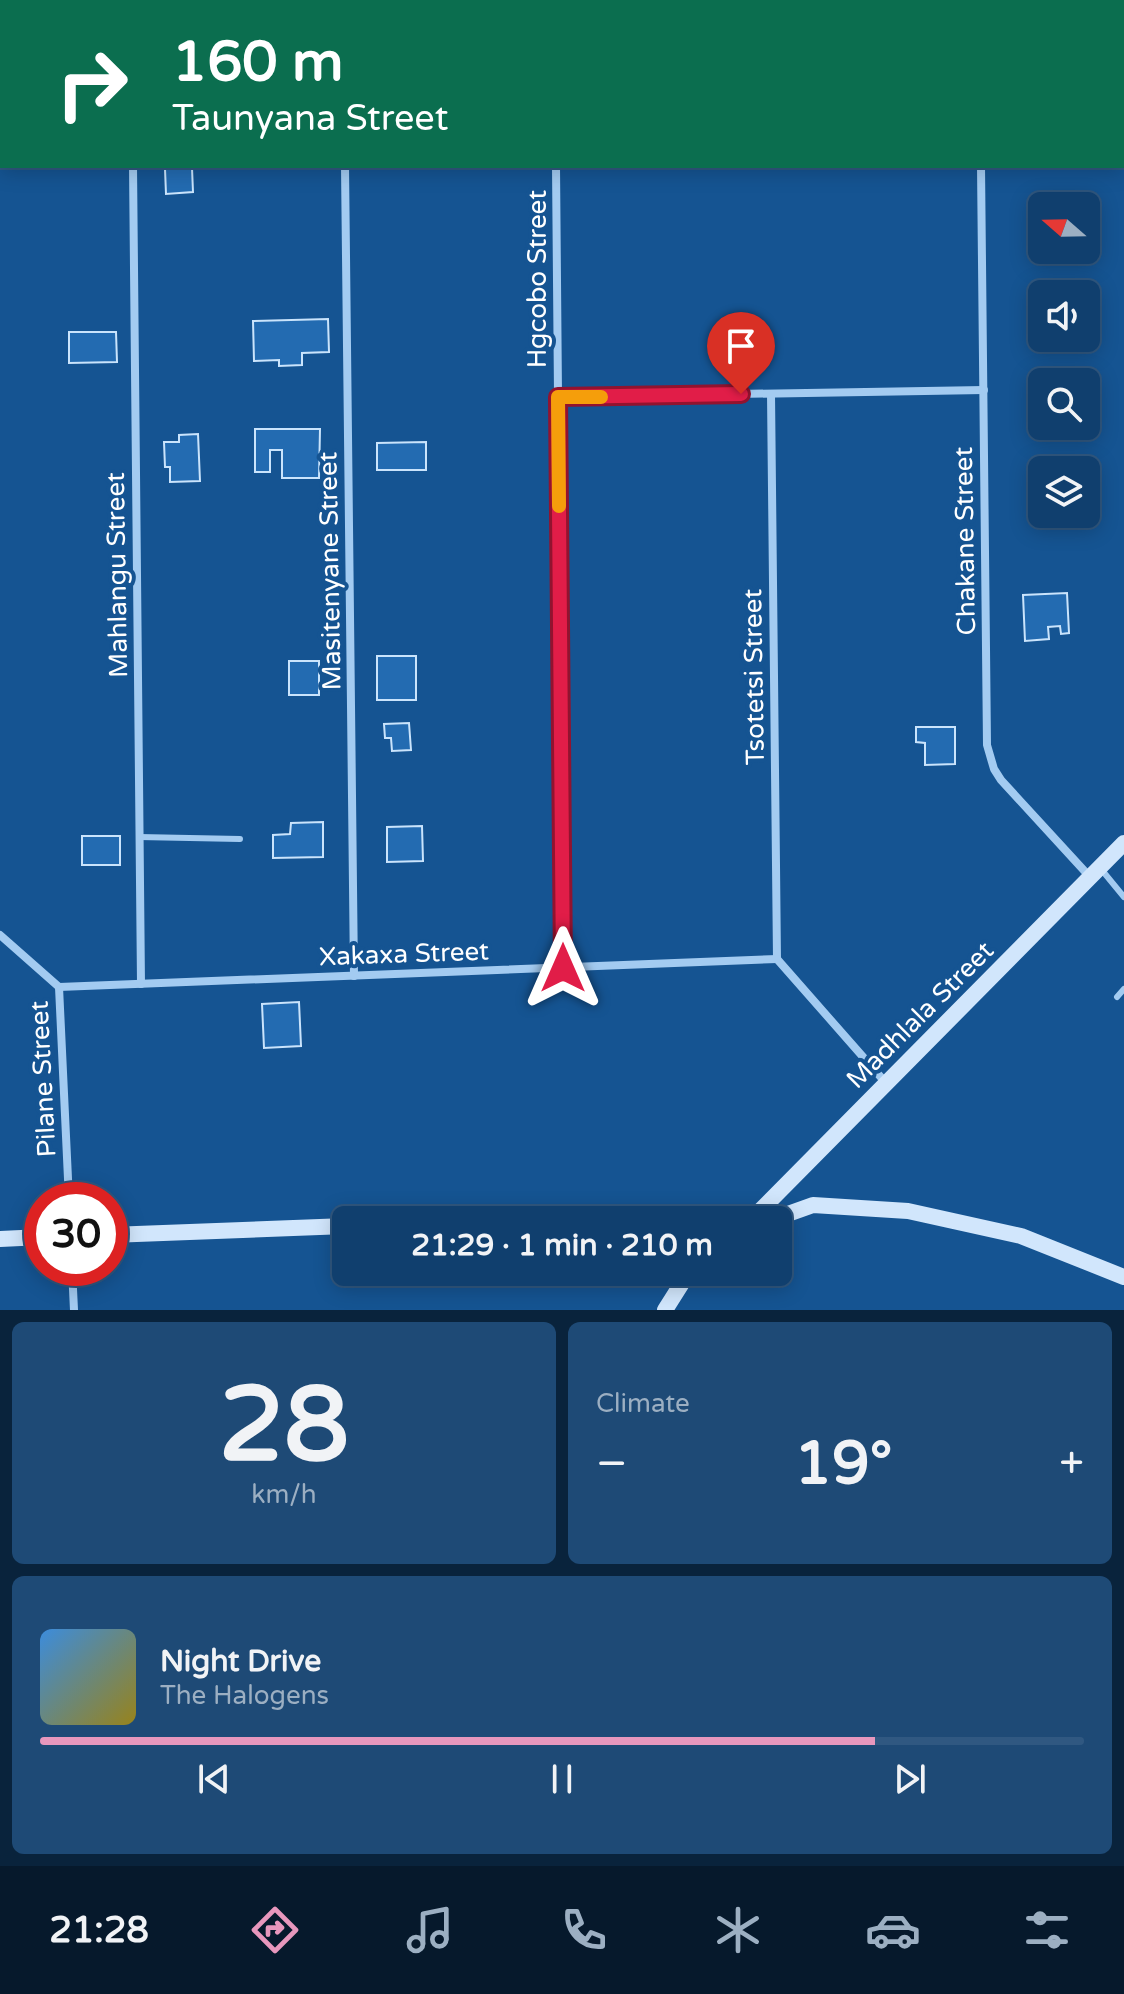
<!DOCTYPE html>
<html lang="en">
<head>
<meta charset="utf-8">
<style>
  :root { --surface:#103f6e; --page:#1e4a76; --text:#f1f3f6; --muted:#9cafc2; --line:#305881; --accent:#e797bd }
  body { margin:0; font-family:"Varela Round",sans-serif; background:var(--page); color:var(--text); height:100vh; display:flex; flex-direction:column; font-size:30px; white-space:nowrap }
  * { box-sizing:border-box; margin:0 }
  p { font-size:26px; color:var(--muted) }
  .icon { flex:none; width:44px; height:44px; fill:none; stroke:currentColor; stroke-width:2; stroke-linecap:round; stroke-linejoin:round }
  .map { position:relative; height:1310px; overflow:hidden }
  .sheet { display:flex; flex-direction:column; gap:12px; padding:12px; background:#09233c; flex:1 }
  .sheet>* { flex:none }
  .banner { position:absolute; left:0px; top:0px; width:1124px; height:168px; box-shadow:0 4px 20px #0003,0 0 0 2px var(--line); background:#0b6e4f; color:#fff; overflow:hidden }
  .needle { width:52px; rotate:290deg }
  .fabs { position:absolute; left:1028px; top:192px; display:grid; gap:16px }
  .fabs a { display:grid; place-items:center; width:72px; height:72px; border-radius:12px; background:var(--surface); box-shadow:0 4px 20px #0003,0 0 0 2px var(--line); font-size:40px }
  .speed { position:absolute; left:24px; top:1182px; display:flex; gap:16px; font-size:40px; font-weight:700; text-align:center }
  .speed>* { display:grid; place-content:center; width:104px; height:104px; border-radius:50%; background:var(--surface); box-shadow:0 4px 20px #0003,0 0 0 2px var(--line); line-height:1 }
  .speed .limit { border:12px solid #d22; background:#fff; color:#111 }
  .pin { position:absolute; display:grid; place-items:center; width:68px; height:68px; color:#fff; margin:-82px -34px; border-radius:50% 50% 50% 0; rotate:-45deg; box-shadow:0 0 8px #0007 }
  .pin .icon { rotate:45deg }
  .me { position:absolute; width:88px; margin:-44px; rotate:0deg; stroke-linejoin:round; filter:drop-shadow(0 0 6px #0008) }
  .turn { display:flex; align-items:center; gap:28px; height:168px; padding:0 40px; font-size:36px }
  .turn .icon { width:104px; height:104px; stroke-width:2.5 }
  .turn b { display:block; font-size:56px; line-height:68px }
  .big { font-size:60px; font-weight:800; line-height:1.1 }
  .sheet .widget { flex:1; display:flex; flex-direction:column; justify-content:center; gap:12px; min-width:0; padding:0 28px; border-radius:12px; background:var(--page) }
  .sheet .dial { align-items:center; gap:0 }
  .dial b { font-size:104px; line-height:1 }
  .song { display:flex; align-items:center; gap:24px }
  .cover { width:96px; height:96px; border-radius:12px; background:linear-gradient(135deg,hsl(210 70% 55%),hsl(50 70% 35%)) }
  .played { height:8px; border-radius:4px; background:linear-gradient(90deg,var(--accent) 80%,var(--line) 80%) }
  .keys { display:flex; justify-content:space-around; direction:ltr }
  .heat { display:flex; justify-content:space-between; align-items:center; font-size:44px; direction:ltr }
  .sheet .tiles { flex:1; display:grid; gap:12px; grid-template-columns:1fr 1fr }
  .widget:last-child { grid-column:span 2 }
  .trip { position:absolute; left:332px; top:1206px; width:460px; height:80px; border-radius:12px; background:var(--surface); box-shadow:0 4px 20px #0003,0 0 0 2px var(--line); font-weight:800; line-height:80px; text-align:center }
  .dock { display:flex; height:128px; justify-content:space-around; align-items:center; background:#06192c; color:var(--muted) }
  .dock .icon { width:56px; height:56px }
  .dock .active { color:var(--accent) }
  .dock b { font-size:36px; color:var(--text) }
  .map>svg:first-child { display:block }
</style>
</head>
<body>
<div class="map">
<svg width="1124" height="1310" viewBox="0 0 1124 1310">
  <rect width="100%" height="100%" fill="#155492"/>
  <g fill="#236bb1" stroke="#cae4fc" stroke-width="2">
    <polygon points="192,168 193,192 166,194 165,169"/>
    <polygon points="328,319 329,352 302,353 302,365 279,366 279,360 254,361 253,321"/>
    <polygon points="69,332 116,332 117,362 69,363"/>
    <polygon points="255,429 320,429 319,478 282,478 282,450 270,450 270,472 255,472"/>
    <polygon points="198,434 200,481 170,482 170,467 165,467 164,442 179,442 179,435"/>
    <polygon points="426,442 426,470 377,470 377,443"/>
    <polygon points="1067,593 1069,633 1061,634 1060,626 1048,627 1049,639 1025,641 1023,595"/>
    <rect x="377" y="656" width="39" height="44"/>
    <rect x="289" y="661" width="30" height="34"/>
    <polygon points="409,723 411,750 392,751 391,738 385,738 384,724"/>
    <polygon points="916,727 955,727 955,764 925,765 925,743 916,742"/>
    <polygon points="323,822 323,857 273,858 273,835 290,834 291,823"/>
    <polygon points="422,826 423,861 387,862 387,827"/>
    <rect x="82" y="836" width="38" height="29"/>
    <polygon points="299,1002 301,1046 264,1048 262,1004"/>
  </g>
  <g fill="none" stroke-linecap="round" stroke-linejoin="round">
    <g stroke="#a3cbf1" stroke-width="6">
      <polyline points="139,837 240,839"/>
      <polyline points="1101,869 1124,897"/>
      <polyline points="1117,997 1124,989"/>
    </g>
    <g stroke="#a3cbf1" stroke-width="8">
      <polyline points="132,0 132,2"/>
      <polyline points="344,0 344,2"/>
      <polyline points="555,0 555,2"/>
      <polyline points="769,0 769,2"/>
      <polyline points="980,0 980,2"/>
      <polyline points="133,166 141,984"/>
      <polyline points="345,166 354,976"/>
      <polyline points="556,166 563,968"/>
      <polyline points="981,166 987,745 994,769 1001,780 1090,877"/>
      <polyline points="771,394 777,959"/>
      <polyline points="558,397 984,390"/>
      <polyline points="0,935 59,987 69,1200"/>
      <polyline points="777,959 886,1083"/>
      <polyline points="59,987 777,959"/>
      <polyline points="72,1268 74,1310"/>
    </g>
    <g stroke="#d1e6fc" stroke-width="16">
      <polyline points="527,1220 572,1220"/>
      <polyline points="751,1220 1124,843"/>
      <polyline points="771,1220 813,1205 908,1211 1021,1236 1124,1277"/>
      <polyline points="110,1235 346,1226"/>
      <polyline points="0,1239 42,1237"/>
      <polyline points="665,1310 689,1272"/>
    </g>
  </g>
  <g fill="none" stroke-linecap="round" stroke-linejoin="round">
    <g stroke="#92132f" stroke-width="20">
      <polyline id="route" points="563,968 558,397 741,394"/>
    </g>
    <use href="#route" stroke="#e11d48" stroke-width="14"/>
    <polyline stroke="#f59e0b" stroke-width="14" points="559,506 558,397 601,397"/>
  </g>
  <g text-anchor="middle" dominant-baseline="central" stroke-width="8" stroke-linejoin="round" paint-order="stroke">
    <g font-size="26" fill="#fff" stroke="#155492">
      <text transform="translate(537 279) rotate(-90)">Hgcobo Street</text>
      <text transform="translate(965 541) rotate(-91)">Chakane Street</text>
      <text transform="translate(330 571) rotate(-91)">Masitenyane Street</text>
      <text transform="translate(117 575) rotate(-91)">Mahlangu Street</text>
      <text transform="translate(754 677) rotate(-91)">Tsotetsi Street</text>
      <text transform="translate(404 954) rotate(-2)">Xakaxa Street</text>
      <text transform="translate(920 1015) rotate(-45)">Madhlala Street</text>
      <text transform="translate(43 1079) rotate(-93)">Pilane Street</text>
    </g>
  </g>
</svg>
<div class="fabs">
<a><svg class="needle" viewBox="-14 -14 28 28"><path d="M0-13l5 13h-10z" fill="#e53935"/><path d="M0 13l5-13h-10z" fill="#9cafc2"/></svg></a>
<a><svg class="icon" aria-label="sound" viewBox="0 0 24 24"><path d="M4 9h4l5-4v14l-5-4H4zM17 9q2 3 0 6"/></svg></a>
<a><svg class="icon" aria-label="search" viewBox="0 0 24 24"><circle cx="10" cy="10" r="6"/><path d="M15 15l6 6"/></svg></a>
<a><svg class="icon" aria-label="layers" viewBox="0 0 24 24"><path d="M12 4l9 5-9 5-9-5zM3 14l9 5 9-5"/></svg></a>
</div>
<div class="speed"><div class="limit">30</div></div>
<div class="pin" style="left:741px;top:394px;background:#d93025"><svg class="icon" aria-label="arrive" viewBox="0 0 24 24"><path d="M6 21V4h12l-3 4 3 4H6"/></svg></div>
<svg class="me" style="left:563px;top:968px" viewBox="-20 -20 40 40"><path d="M0-17L14 15 0 8-14 15z" fill="#e11d48" stroke="#fff" stroke-width="4"/></svg>
<div class="trip">21:29 · 1 min · 210 m</div>
<div class="banner">
<div class="turn"><svg class="icon" aria-label="right" viewBox="0 0 24 24"><path d="M7 20v-9h11M14 6l5 5-5 5"/></svg><div><b>160 m</b>Taunyana Street</div></div>
</div>
</div>
<section class="sheet">
<div class="tiles">
<div class="widget dial"><b>28</b><p>km/h</p></div>
<div class="widget"><p>Climate</p>
<div class="heat"><a>−</a><b class="big">19°</b><a>+</a></div>
</div>
<div class="widget">
<div class="song"><i class="cover"></i><div><b>Night Drive</b><p>The Halogens</p></div></div>
<div class="played"></div>
<div class="keys"><svg class="icon" aria-label="previous" viewBox="0 0 24 24"><path d="M18 5L8 12l10 7zM5 5v14"/></svg><svg class="icon" aria-label="pause" viewBox="0 0 24 24"><path d="M8 5v14M16 5v14"/></svg><svg class="icon" aria-label="next" viewBox="0 0 24 24"><path d="M6 5l10 7-10 7zM19 5v14"/></svg></div>
</div>
</div>
</section>
<nav class="dock">
<b>21:28</b>
<svg class="icon active" aria-label="directions" viewBox="0 0 24 24"><path d="M12 3l9 9-9 9-9-9zM9 14v-3h6M13 9l2 2-2 2"/></svg>
<svg class="icon" aria-label="music" viewBox="0 0 24 24"><path d="M9 18V5l10-2v13"/><circle cx="6" cy="18" r="3"/><circle cx="16" cy="16" r="3"/></svg>
<svg class="icon" aria-label="phone" viewBox="0 0 24 24"><path d="M5 4h4l2 5-3 2q2 4 5 5l2-3 5 2v4C11 20 4 13 5 4z"/></svg>
<svg class="icon" aria-label="climate" viewBox="0 0 24 24"><path d="M12 3v18M4 7l16 10M4 17L20 7"/></svg>
<svg class="icon" aria-label="car" viewBox="0 0 24 24"><path d="M5 17H2v-5l4-1 3-4h7l3 4 3 1v5h-3M9 17h6M6 11h13"/><circle cx="7" cy="17" r="2"/><circle cx="17" cy="17" r="2"/></svg>
<svg class="icon" aria-label="filters" viewBox="0 0 24 24"><path d="M4 7h16M4 17h16"/><circle cx="9" cy="7" r="2"/><circle cx="15" cy="17" r="2"/></svg>
</nav>
</body>
</html>
